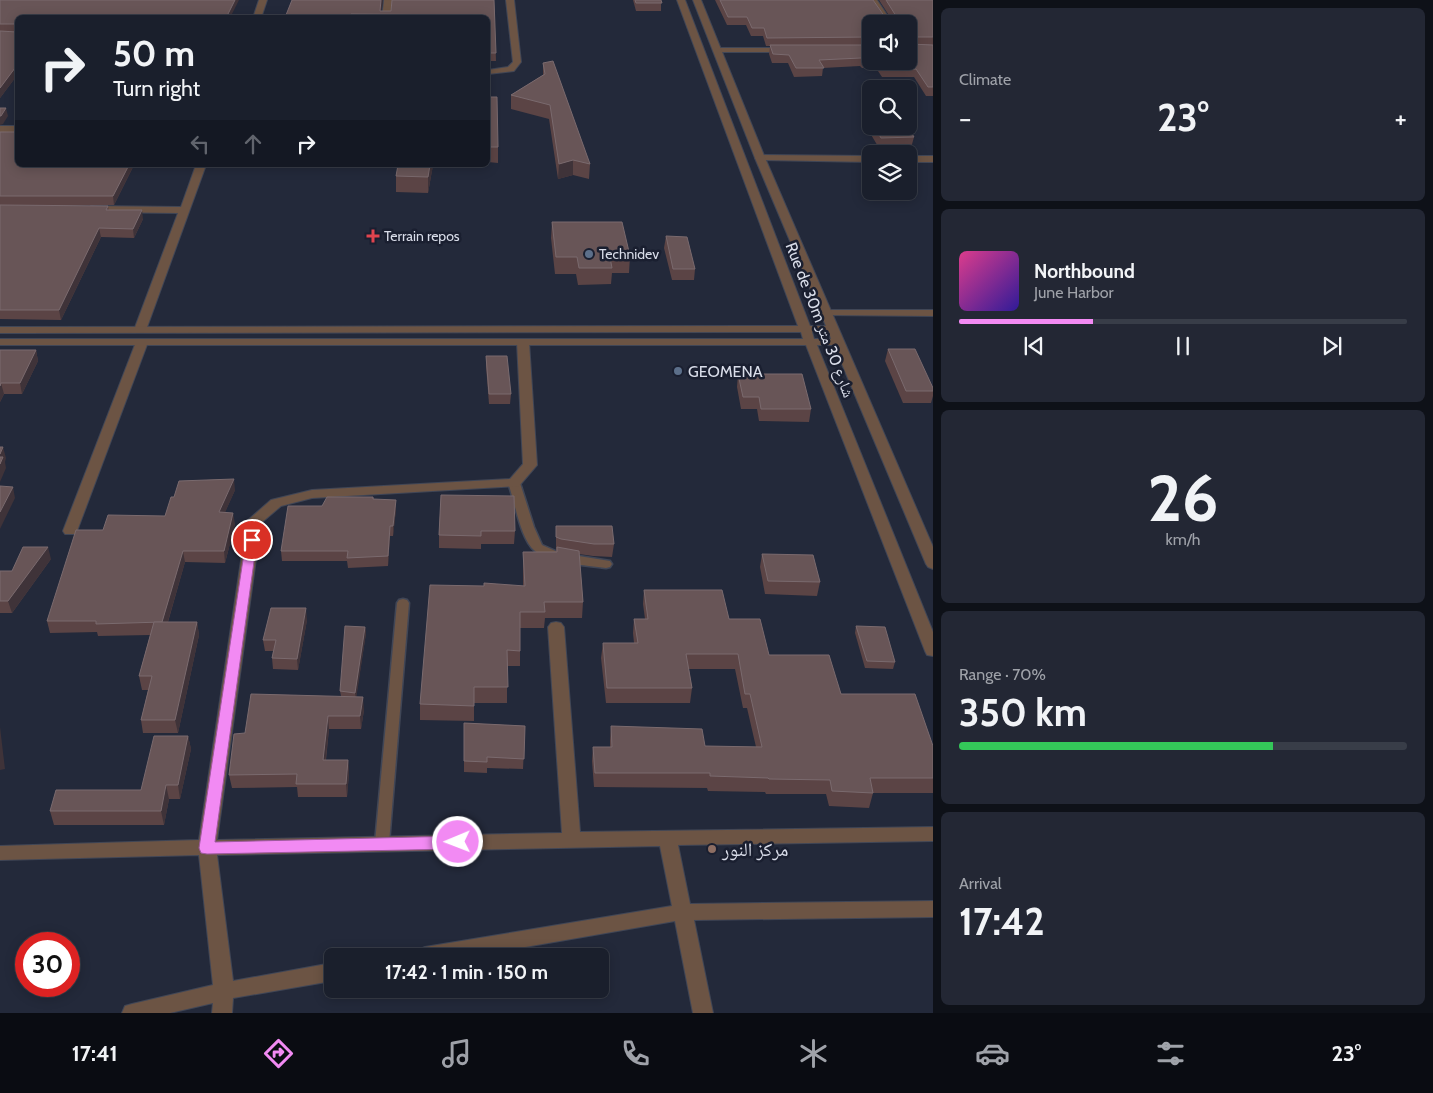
<!DOCTYPE html>
<html lang="en">
<head>
<meta charset="utf-8">
<style>
  :root { --surface:#1a1f2c; --page:#232734; --text:#f1f3f6; --muted:#9fa2a9; --line:#383d48; --accent:#f28af3 }
  body { margin:0; font-family:Cabin,"Noto Naskh Arabic",sans-serif; background:var(--page); color:var(--text); height:100vh; display:flex; flex-direction:column; font-size:19px; white-space:nowrap }
  * { box-sizing:border-box; margin:0 }
  p { font-size:16px; color:var(--muted) }
  .icon { flex:none; width:28px; height:28px; fill:none; stroke:currentColor; stroke-width:2; stroke-linecap:round; stroke-linejoin:round }
  .map { position:relative; flex:1; overflow:hidden }
  .details { display:flex; flex-direction:column; gap:8px; padding:8px; background:#0e1118; width:500px }
  .details>* { flex:none }
  .top-card { position:absolute; left:15px; top:15px; width:475px; height:152px; border-radius:8px; box-shadow:0 2px 12px #0003,0 0 0 1px var(--line); background:#1a1f2c; color:var(--text); overflow:hidden }
  .controls { position:absolute; left:862px; top:15px; display:grid; gap:10px }
  .controls a { display:grid; place-items:center; width:55px; height:55px; border-radius:8px; background:var(--surface); box-shadow:0 2px 12px #0003,0 0 0 1px var(--line); font-size:25px }
  .speed { position:absolute; left:15px; top:932px; display:flex; gap:10px; font-size:25px; font-weight:700; text-align:center }
  .speed>* { display:grid; place-content:center; width:65px; height:65px; border-radius:50%; background:var(--surface); box-shadow:0 2px 12px #0003,0 0 0 1px var(--line); line-height:1 }
  .speed .limit { border:8px solid #d22; background:#fff; color:#111 }
  .pin { position:absolute; display:grid; place-items:center; width:42px; height:42px; color:#fff; margin:-21px; border:2px solid #fff; border-radius:50%; box-shadow:0 1px 5px #0007 }
  .me { position:absolute; width:55px; margin:-28px; rotate:269deg; stroke-linejoin:round; filter:drop-shadow(0 0 4px #0008) }
  .turn { display:flex; align-items:center; gap:18px; height:105px; padding:0 15px; font-size:22px }
  .turn .icon { width:65px; height:65px; stroke-width:2.5 }
  .turn b { display:block; font-size:35px; line-height:42px }
  .lanes { display:flex; align-items:center; height:48px; padding:0 15px; background:#0003; justify-content:center; gap:25px; direction:ltr }
  .lanes .off { opacity:.35 }
  .big { font-size:38px; font-weight:700; line-height:1.1 }
  .details .widget { flex:1; display:flex; flex-direction:column; justify-content:center; gap:8px; min-width:0; padding:0 18px; border-radius:8px; background:var(--page) }
  .details .dial { align-items:center; gap:0 }
  .dial b { font-size:65px; line-height:1 }
  .song { display:flex; align-items:center; gap:15px }
  .cover { width:60px; height:60px; border-radius:8px; background:linear-gradient(135deg,hsl(330 70% 55%),hsl(250 70% 35%)) }
  .played { height:5px; border-radius:2px; background:linear-gradient(90deg,var(--accent) 30%,var(--line) 30%) }
  .keys { display:flex; justify-content:space-around; direction:ltr }
  .heat { display:flex; justify-content:space-between; align-items:center; font-size:28px; direction:ltr }
  .charge { height:8px; border-radius:4px; background:linear-gradient(90deg,#34c759 70%,var(--line) 0) }
  .trip { position:absolute; left:324px; top:948px; width:285px; height:50px; border-radius:8px; background:var(--surface); box-shadow:0 2px 12px #0003,0 0 0 1px var(--line); font-weight:700; line-height:50px; text-align:center }
  .tab-bar { display:flex; height:80px; justify-content:space-around; align-items:center; background:#0a0c12; color:var(--muted) }
  .tab-bar .icon { width:35px; height:35px }
  .tab-bar .on { color:var(--accent) }
  .tab-bar b { font-size:22px; color:var(--text) }
  main { display:flex; flex:1; min-height:0 }
  .map>svg:first-child { display:block }
</style>
</head>
<body>
<main>
<div class="map">
<svg width="933" height="1013" viewBox="0 0 933 1013">
  <rect width="100%" height="100%" fill="#23293a"/>
  <g fill="none" stroke-linecap="round" stroke-linejoin="round">
    <g stroke="#404656" stroke-width="3">
      <g id="service">
        <path d="M514,480l6,3 14,44 8,18 18,8 50,8 2,3 -2,3 -4,1c-19,-3 -57,-4 -71,-17 -15,-12 -20,-50 -27,-68z"/>
        <polygon points="403,599 407,600 409,603 389,843 387,847 382,849 377,847 375,843 397,603 399,600"/>
      </g>
    </g>
    <g stroke="#404656" stroke-width="2">
      <g id="minor">
        <polygon points="259,0 267,0 261,18 253,18"/>
        <polygon points="384,0 392,0 390,18 382,18"/>
        <polygon points="506,0 514,0 521,62 514,71 488,74 488,70 508,67 513,62"/>
        <polygon points="869,0 877,0 893,24 885,24"/>
        <polygon points="714,48 786,48 790,50 786,52 717,52 713,50"/>
        <rect x="0" y="126" width="18" height="6"/>
        <polygon points="760,155 871,156 871,162 757,160 755,158"/>
        <rect x="909" y="156" width="24" height="6"/>
        <polygon points="196,165 206,165 146,330 144,332 136,332 134,330 178,213 91,212 86,209 91,206 181,207"/>
        <polygon points="828,310 933,310 933,316 824,315 822,313 824,311"/>
        <polygon points="142,339 148,342 77,531 75,534 65,534 63,531 136,342"/>
        <polygon points="523,339 529,342 537,465 519,486 312,498 281,506 261,523 217,840 562,833 548,627 551,623 556,622 561,623 564,627 580,832 933,827 933,841 678,845 690,904 933,901 933,917 694,920 713,1013 693,1013 675,921 473,956 415,956 418,950 425,947 672,906 660,846 217,855 233,981 332,963 332,981 233,998 232,1013 212,1013 213,1003 170,1013 122,1013 125,1006 132,1004 213,985 199,855 0,860 0,846 199,840 247,521 271,500 312,490 510,479 523,464 517,342"/>
      </g>
    </g>
    <g stroke="#404656" stroke-width="2">
      <path id="tertiary" d="M677,0h8l125,326h16l-71,-168 -62,-158h8l64,158 168,389v22l-5,-2 -2,-3 -92,-219h-17l116,287v24l-6,-1 -2,-4 -119,-306h-806v-6h803l-2,-7 -801,1v-6l798,-1zM812,332h17l2,7h-17z"/>
    </g>
    <use href="#service" fill="#6c5444" fill-rule="evenodd"/>
    <use href="#minor" fill="#6c5444" fill-rule="evenodd"/>
    <use href="#tertiary" fill="#6c5444" fill-rule="evenodd"/>
  </g>
  <g fill="#5b4445" fill-rule="evenodd">
    <polygon points="0,0 18,18 18,74 0,98"/>
    <polygon points="494,0 496,61 488,61 488,18 274,18 286,15 391,11"/>
    <polygon points="633,0 661,0 661,11 636,11"/>
    <path d="M715,0h158l12,17h5l-11,-17h54v96h-7l-12,-19h-32l-6,-9h-14l-2,-2 -37,2 -1,8 -28,1 -6,-14h-16l-3,-9 1,-8h-4l-3,-10h-12l-5,-11h-19zM871,24l38,37h-38z"/>
    <polygon points="543,63 590,164 589,179 573,175 558,179 549,119 511,109 511,95 543,75"/>
    <polygon points="488,97 498,147 498,163 488,162"/>
    <polygon points="869,118 871,118 871,126 907,126 914,137 911,148 879,148 867,128"/>
    <polygon points="0,132 134,165 114,205 0,205"/>
    <polygon points="398,165 433,165 428,193 396,192 396,176"/>
    <polygon points="0,205 108,206 109,210 143,219 134,238 101,237 61,320 0,319"/>
    <polygon points="552,222 630,256 629,273 612,273 611,284 578,285 576,274 555,274 551,238"/>
    <polygon points="666,236 695,269 694,280 672,280 664,248"/>
    <polygon points="888,349 933,388 933,396 931,403 903,403 885,361"/>
    <polygon points="0,350 36,350 38,361 22,394 4,394 0,402"/>
    <polygon points="486,356 511,394 510,404 489,404 486,366"/>
    <polygon points="738,374 811,409 809,422 759,421 757,409 741,409 737,387"/>
    <polygon points="235,490 225,512 235,524 225,563 185,562 168,622 197,622 199,635 178,733 143,733 141,720 148,690 142,690 139,676 150,635 98,636 97,632 50,633 47,621 103,530 165,516"/>
    <polygon points="441,495 515,531 514,544 481,544 481,549 439,548 439,535"/>
    <polygon points="373,497 374,499 396,509 393,536 390,536 388,566 348,568 347,561 282,561 281,551 322,506"/>
    <polygon points="556,526 614,544 612,557 593,556 579,554 583,602 582,618 545,618 544,628 520,628 520,666 507,666 507,703 474,703 474,721 420,720 420,704 484,586 523,586 523,552 556,552"/>
    <polygon points="762,554 820,582 817,596 765,594 760,567"/>
    <polygon points="51,559 12,613 0,613 0,571 12,571"/>
    <polygon points="644,590 729,619 769,655 841,694 933,746 933,793 873,793 869,808 829,806 826,794 766,794 765,792 708,791 707,788 594,787 592,761 593,747 610,747 610,740 611,726 705,746 756,747 747,708 743,708 735,669 689,669 692,688 690,703 606,703 601,658 603,643 634,643 633,633 634,619 645,619 643,604"/>
    <polygon points="307,620 298,670 273,669 272,658 273,651 265,651 263,640"/>
    <polygon points="856,626 895,662 893,669 865,668 855,633"/>
    <polygon points="365,627 366,633 356,697 364,710 361,729 329,729 326,760 348,760 349,773 347,797 298,797 297,787 232,788 229,775 245,733 341,696 340,691"/>
    <polygon points="464,723 525,726 523,769 487,768 487,773 464,772"/>
    <polygon points="188,736 191,749 180,799 169,799 164,825 54,825 50,811 141,790"/>
  </g>
  <g fill="#3f3339">
    <polygon points="235,0 239,0 230,18 226,18"/>
    <polygon points="381,0 383,0 381,15 380,15"/>
    <polygon points="18,64 18,74 0,98 0,88"/>
    <polygon points="6,108 8,116 3,124 0,125 0,116"/>
    <polygon points="573,160 573,175 558,179 559,164"/>
    <polygon points="129,165 134,165 114,205 113,196"/>
    <polygon points="430,165 433,165 428,193 428,177"/>
    <polygon points="142,210 143,219 134,238 133,229"/>
    <polygon points="99,228 101,237 61,320 59,310"/>
    <polygon points="36,350 38,361 22,394 20,383"/>
    <polygon points="1,383 4,394 0,402 0,386"/>
    <polygon points="3,447 6,458 5,462 6,468 0,482 0,454"/>
    <polygon points="234,479 235,490 220,524 219,512"/>
    <polygon points="13,487 15,498 0,529 0,512"/>
    <polygon points="396,500 396,509 393,536 393,526"/>
    <polygon points="233,513 235,524 225,563 224,551"/>
    <polygon points="390,526 390,536 388,566 388,556"/>
    <polygon points="48,547 51,559 12,613 8,601"/>
    <polygon points="183,551 185,562 164,635 162,623"/>
    <polygon points="306,608 307,620 298,670 297,659"/>
    <polygon points="197,622 199,635 178,733 175,720"/>
    <polygon points="365,627 366,633 356,700 355,693"/>
    <polygon points="363,697 364,710 361,729 360,716"/>
    <polygon points="328,716 329,729 324,773 323,760"/>
    <polygon points="0,727 5,769 0,770"/>
    <polygon points="188,736 191,749 180,799 178,785"/>
    <polygon points="348,760 349,773 347,797 346,784"/>
    <polygon points="166,785 169,799 164,825 161,811"/>
  </g>
  <g fill="#685557" stroke="#7a6a6e">
    <polygon points="0,0 235,0 226,18 18,18 18,25 17,24 0,24"/>
    <polygon points="292,0 381,0 380,11 391,11 392,0 494,0 496,53 488,53 488,18 479,18 485,15 351,14 350,18 274,18 275,15 286,15"/>
    <polygon points="635,0 661,0 662,3 636,3"/>
    <polygon points="720,0 873,0 885,17 896,16 886,0 933,0 933,37 911,37 909,39 909,24 871,24 871,37 767,38 764,28 752,28 747,17 728,17"/>
    <polygon points="18,28 18,64 0,88 0,31 17,32"/>
    <polygon points="909,39 909,44 933,45 933,87 928,87 916,69 884,69 878,61 909,61"/>
    <polygon points="770,45 871,45 871,60 863,60 861,58 819,60 824,68 796,68 789,55 773,54"/>
    <polygon points="553,61 590,164 573,160 559,164 550,105 511,95 545,74 543,63"/>
    <polygon points="488,97 497,97 498,147 488,147"/>
    <polygon points="0,108 6,108 1,116 0,116"/>
    <polygon points="874,126 907,126 914,137 881,138"/>
    <polygon points="0,132 18,132 18,165 129,165 113,196 0,196"/>
    <polygon points="398,165 430,165 428,177 396,176"/>
    <polygon points="0,205 108,206 106,210 142,210 133,229 99,228 59,310 0,310"/>
    <polygon points="552,222 622,222 630,256 610,257 612,268 579,268 577,257 556,257"/>
    <polygon points="666,236 687,237 695,269 673,269"/>
    <polygon points="888,349 915,349 933,388 933,391 906,391"/>
    <polygon points="0,350 36,350 20,383 1,383 0,386"/>
    <polygon points="486,356 507,356 511,394 489,394"/>
    <polygon points="738,374 802,374 811,409 761,409 759,397 743,397"/>
    <polygon points="0,447 3,447 0,454"/>
    <polygon points="0,457 3,457 0,464"/>
    <polygon points="234,479 219,512 233,513 224,551 183,551 162,622 96,624 96,621 47,621 76,530 103,530 108,515 165,516 171,497 174,497 179,481"/>
    <polygon points="0,486 13,487 0,512"/>
    <polygon points="441,495 514,496 515,531 481,531 481,536 439,535"/>
    <polygon points="327,497 373,497 373,499 396,500 393,526 390,526 388,556 347,558 348,551 281,551 288,506 322,506"/>
    <polygon points="556,526 612,526 614,544 594,544 561,539 556,537"/>
    <polygon points="23,547 48,547 8,601 0,601 0,571 12,571"/>
    <polygon points="557,547 579,551 583,602 544,602 545,612 520,612 520,651 507,650 508,687 474,687 474,706 420,704 430,585 484,586 484,583 525,586 523,552 557,552"/>
    <polygon points="762,554 813,555 820,582 768,581"/>
    <polygon points="644,590 722,590 729,619 760,619 769,655 829,655 841,694 915,694 933,746 933,778 870,778 873,793 832,791 830,780 769,779 768,778 710,776 710,773 595,773 593,747 612,747 611,726 702,729 705,746 762,747 750,694 745,694 738,654 686,654 692,688 607,688 603,643 638,643 634,619 648,619"/>
    <polygon points="271,608 306,608 297,659 272,658 276,640 263,640"/>
    <polygon points="154,622 197,622 175,720 141,720 152,676 139,676"/>
    <polygon points="345,626 365,627 355,693 340,691"/>
    <polygon points="856,626 885,627 895,662 867,661"/>
    <polygon points="251,694 363,697 360,716 328,716 323,760 348,760 346,784 296,784 297,774 229,775 234,734 245,733"/>
    <polygon points="464,723 525,726 524,759 487,757 487,762 464,761"/>
    <polygon points="154,736 188,736 178,785 166,785 161,811 50,811 56,790 141,790"/>
  </g>
  <polygon fill="#f28af3" stroke="#9d5a9e" points="252,536 257,540 215,842 458,836 463,838 465,842 463,847 458,849 207,854 201,853 199,848 246,540"/>
  <path fill="#e0444e" stroke="#1a1f30" stroke-width="2" d="M370.5 228.5h5v5h5v5h-5v5h-5v-5h-5v-5h5z"/>
  <g fill="#5c6f8a" stroke="#1a1f30" stroke-width="2">
    <circle cx="589" cy="254" r="5"/>
    <circle cx="678" cy="371" r="5"/>
  </g>
  <circle fill="#8d6e63" stroke="#1a1f30" stroke-width="2" cx="712" cy="849" r="5"/>
  <g text-anchor="middle" dominant-baseline="central" stroke-width="5" stroke-linejoin="round" paint-order="stroke">
    <g font-size="14" fill="#d9dde9" stroke="#1a1f30" text-anchor="start">
      <text x="384" y="236">Terrain repos</text>
      <text x="599" y="254">Technidev</text>
    </g>
    <g font-size="16" fill="#d9dde9" stroke="#1a1f30">
      <text transform="translate(820 320) rotate(69)">Rue de 30m شارع 30 متر</text>
    </g>
    <g font-size="16" fill="#d9dde9" stroke="#1a1f30" text-anchor="start">
      <text x="688" y="371">GEOMENA</text>
    </g>
    <g font-size="19" fill="#d9dde9" stroke="#1a1f30" text-anchor="start">
      <text x="722" y="849">مركز النور</text>
    </g>
  </g>
</svg>
<div class="controls">
<a><svg class="icon" aria-label="sound" viewBox="0 0 24 24"><path d="M4 9h4l5-4v14l-5-4H4zM17 9q2 3 0 6"/></svg></a>
<a><svg class="icon" aria-label="search" viewBox="0 0 24 24"><circle cx="10" cy="10" r="6"/><path d="M15 15l6 6"/></svg></a>
<a><svg class="icon" aria-label="layers" viewBox="0 0 24 24"><path d="M12 4l9 5-9 5-9-5zM3 14l9 5 9-5"/></svg></a>
</div>
<div class="speed"><div class="limit">30</div></div>
<div class="pin" style="left:252px;top:540px;background:#d93025"><svg class="icon" aria-label="arrive" viewBox="0 0 24 24"><path d="M6 21V4h12l-3 4 3 4H6"/></svg></div>
<svg class="me" style="left:458px;top:842px" viewBox="-20 -20 40 40"><circle r="17" fill="#f28af3" stroke="#fff" stroke-width="3"/><path d="M0-11L8 9 0 5-8 9z" fill="#fff"/></svg>
<div class="trip">17:42 · 1 min · 150 m</div>
<div class="top-card">
<div class="turn"><svg class="icon" aria-label="right" viewBox="0 0 24 24"><path d="M7 20v-9h11M14 6l5 5-5 5"/></svg><div><b>50 m</b>Turn right</div></div>
<div class="lanes"><svg class="icon off" aria-label="left" viewBox="0 0 24 24"><path d="M17 20v-9H6M10 6l-5 5 5 5"/></svg><svg class="icon off" aria-label="ahead" viewBox="0 0 24 24"><path d="M12 20V5M6 11l6-6 6 6"/></svg><svg class="icon" aria-label="right" viewBox="0 0 24 24"><path d="M7 20v-9h11M14 6l5 5-5 5"/></svg></div>
</div>
</div>
<section class="details">
<div class="widget"><p>Climate</p>
<div class="heat"><a>−</a><b class="big">23°</b><a>+</a></div>
</div>
<div class="widget">
<div class="song"><i class="cover"></i><div><b>Northbound</b><p>June Harbor</p></div></div>
<div class="played"></div>
<div class="keys"><svg class="icon" aria-label="previous" viewBox="0 0 24 24"><path d="M18 5L8 12l10 7zM5 5v14"/></svg><svg class="icon" aria-label="pause" viewBox="0 0 24 24"><path d="M8 5v14M16 5v14"/></svg><svg class="icon" aria-label="next" viewBox="0 0 24 24"><path d="M6 5l10 7-10 7zM19 5v14"/></svg></div>
</div>
<div class="widget dial"><b>26</b><p>km/h</p></div>
<div class="widget"><p>Range · 70%</p><b class="big">350 km</b><div class="charge"></div></div>
<div class="widget"><p>Arrival</p><b class="big">17:42</b></div>
</section>
</main>
<nav class="tab-bar">
<b>17:41</b>
<svg class="icon on" aria-label="directions" viewBox="0 0 24 24"><path d="M12 3l9 9-9 9-9-9zM9 14v-3h6M13 9l2 2-2 2"/></svg>
<svg class="icon" aria-label="music" viewBox="0 0 24 24"><path d="M9 18V5l10-2v13"/><circle cx="6" cy="18" r="3"/><circle cx="16" cy="16" r="3"/></svg>
<svg class="icon" aria-label="phone" viewBox="0 0 24 24"><path d="M5 4h4l2 5-3 2q2 4 5 5l2-3 5 2v4C11 20 4 13 5 4z"/></svg>
<svg class="icon" aria-label="climate" viewBox="0 0 24 24"><path d="M12 3v18M4 7l16 10M4 17L20 7"/></svg>
<svg class="icon" aria-label="car" viewBox="0 0 24 24"><path d="M5 17H2v-5l4-1 3-4h7l3 4 3 1v5h-3M9 17h6M6 11h13"/><circle cx="7" cy="17" r="2"/><circle cx="17" cy="17" r="2"/></svg>
<svg class="icon" aria-label="filters" viewBox="0 0 24 24"><path d="M4 7h16M4 17h16"/><circle cx="9" cy="7" r="2"/><circle cx="15" cy="17" r="2"/></svg>
<b>23°</b>
</nav>
</body>
</html>
